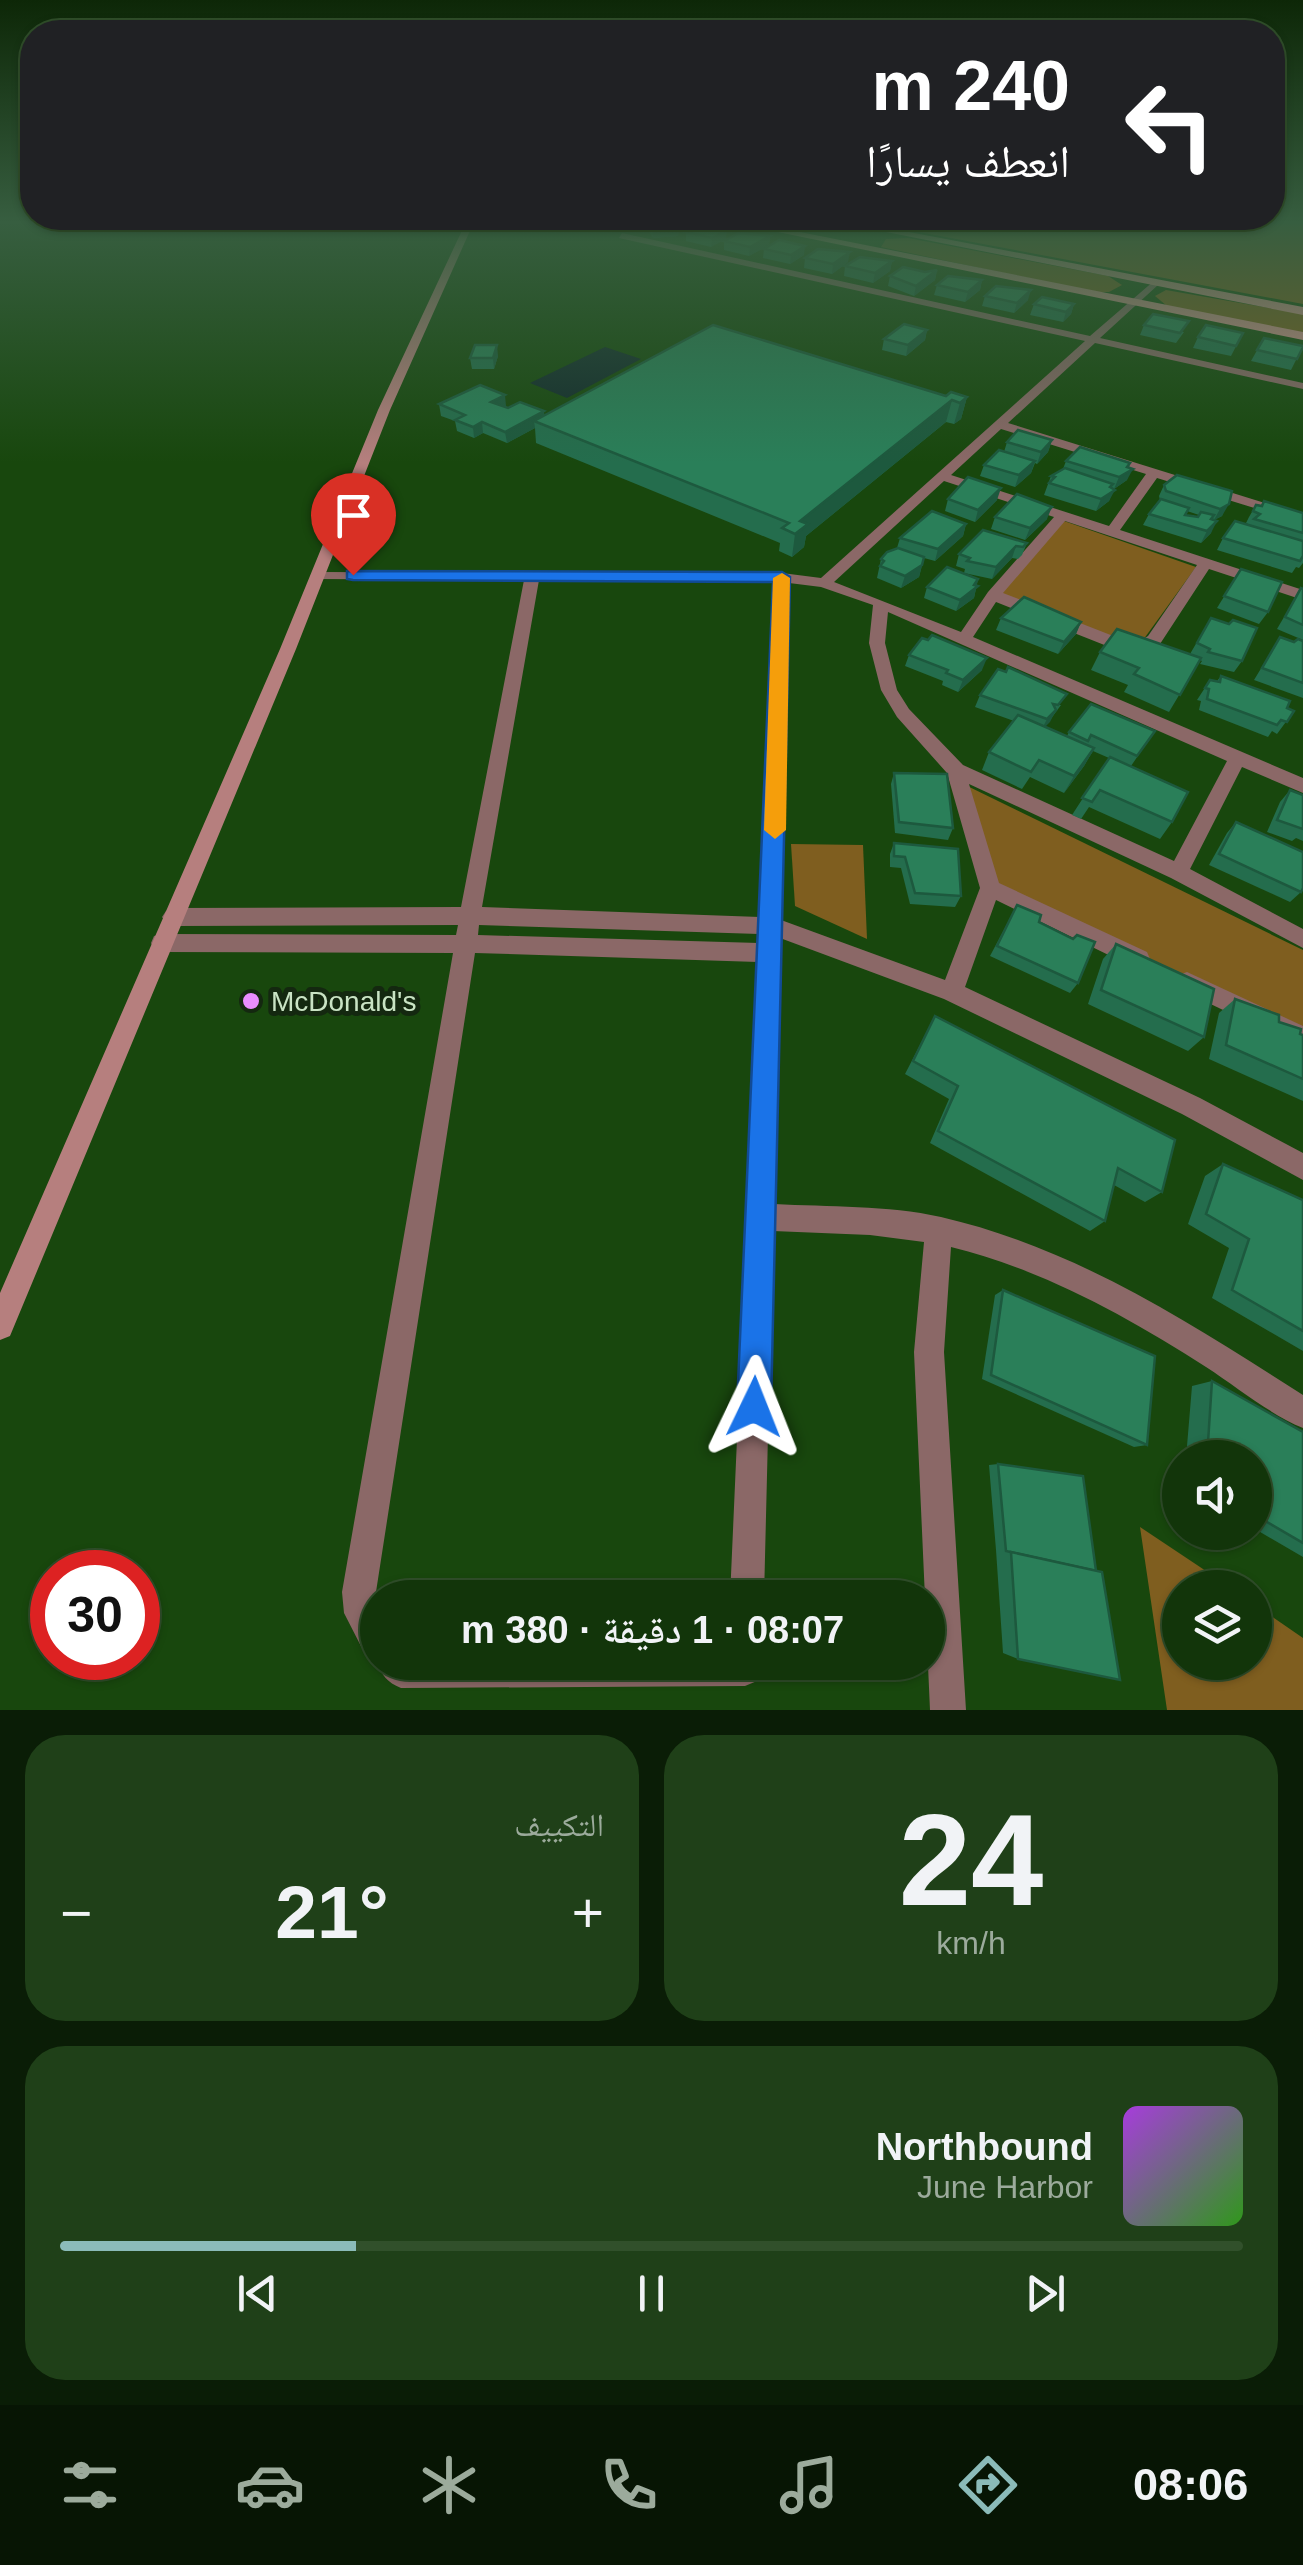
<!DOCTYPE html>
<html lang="ar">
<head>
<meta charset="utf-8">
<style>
  :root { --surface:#12350a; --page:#1f4018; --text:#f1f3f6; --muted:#9cab9c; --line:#31502b; --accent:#8bbbb9 }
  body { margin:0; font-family:Helvetica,"Noto Naskh Arabic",sans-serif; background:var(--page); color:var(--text); direction:rtl; height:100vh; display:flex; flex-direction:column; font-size:38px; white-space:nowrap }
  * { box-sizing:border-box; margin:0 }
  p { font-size:32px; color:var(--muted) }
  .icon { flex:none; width:55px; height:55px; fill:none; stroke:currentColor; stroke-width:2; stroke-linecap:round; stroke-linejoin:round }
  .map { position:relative; height:1710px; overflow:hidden; direction:ltr }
  .panel { display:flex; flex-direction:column; gap:25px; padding:25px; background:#0a1d06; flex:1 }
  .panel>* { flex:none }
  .top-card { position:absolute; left:20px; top:20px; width:1265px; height:210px; border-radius:40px; box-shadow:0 2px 8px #0004,0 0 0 2px var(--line); direction:rtl; background:#202124; color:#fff; overflow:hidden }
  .tools { position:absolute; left:1162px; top:1440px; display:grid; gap:20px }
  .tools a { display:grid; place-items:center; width:110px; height:110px; border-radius:50%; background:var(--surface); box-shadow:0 2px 8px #0004,0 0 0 2px var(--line); font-size:50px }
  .speed { position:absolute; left:30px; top:1550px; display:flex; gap:20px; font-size:50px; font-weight:700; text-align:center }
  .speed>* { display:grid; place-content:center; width:130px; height:130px; border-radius:50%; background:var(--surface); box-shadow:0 2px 8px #0004,0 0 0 2px var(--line); line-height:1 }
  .speed .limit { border:15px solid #d22; background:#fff; color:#111 }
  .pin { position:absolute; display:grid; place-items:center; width:85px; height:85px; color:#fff; margin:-102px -42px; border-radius:50% 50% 50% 0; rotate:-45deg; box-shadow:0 0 10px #0007 }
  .pin .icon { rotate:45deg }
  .me { position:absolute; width:110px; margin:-55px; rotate:2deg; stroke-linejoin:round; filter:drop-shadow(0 0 8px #0008) }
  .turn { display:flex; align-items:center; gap:35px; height:210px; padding:0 50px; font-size:45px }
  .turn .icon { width:130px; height:130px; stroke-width:2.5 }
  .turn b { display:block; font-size:70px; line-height:85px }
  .big { font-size:75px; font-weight:600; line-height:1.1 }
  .panel .tile { flex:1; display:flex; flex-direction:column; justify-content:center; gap:15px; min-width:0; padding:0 35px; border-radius:40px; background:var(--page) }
  .panel .dial { align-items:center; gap:0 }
  .dial b { font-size:130px; line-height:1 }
  .song { display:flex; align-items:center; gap:30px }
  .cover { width:120px; height:120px; border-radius:15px; background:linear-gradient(135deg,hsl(280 70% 55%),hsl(110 70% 35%)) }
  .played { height:10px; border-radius:5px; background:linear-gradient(90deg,var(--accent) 25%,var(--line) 25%) }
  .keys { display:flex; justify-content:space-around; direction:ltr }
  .heat { display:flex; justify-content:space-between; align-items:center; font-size:55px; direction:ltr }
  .panel .tiles { flex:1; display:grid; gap:25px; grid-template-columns:1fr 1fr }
  .tile:last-child { grid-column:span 2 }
  .trip { position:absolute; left:360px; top:1580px; width:585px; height:100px; border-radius:50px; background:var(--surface); box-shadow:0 2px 8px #0004,0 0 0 2px var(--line); font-weight:600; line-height:100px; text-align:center; direction:rtl }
  .menu { display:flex; height:160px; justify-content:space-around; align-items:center; background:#071504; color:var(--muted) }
  .menu .icon { width:70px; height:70px }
  .menu .active { color:var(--accent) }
  .menu b { font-size:45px; color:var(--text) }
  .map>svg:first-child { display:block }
</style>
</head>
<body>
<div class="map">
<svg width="1303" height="1710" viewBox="0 0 1303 1710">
  <rect width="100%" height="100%" fill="#18470d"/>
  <g fill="#7f5e1f">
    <polygon points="876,224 1303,224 1303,304"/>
    <polygon points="908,238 1108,276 1122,285 1109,292 1094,292 881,247 886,239"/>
    <polygon points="1166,290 1303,314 1303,333 1167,306 1155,296"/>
    <polygon points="1064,521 1196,567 1138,647 998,594"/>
    <polygon points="955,780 1303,950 1303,1029 983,885"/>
    <polygon points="791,844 863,845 867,939 795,906"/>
    <polygon points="1140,1527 1230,1587 1180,1588 1180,1662 1255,1662 1255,1605 1303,1638 1303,1710 1167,1710"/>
  </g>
  <polygon fill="#132b2c" points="605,347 641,359 567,398 530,383"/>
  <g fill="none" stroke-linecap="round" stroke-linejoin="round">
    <g fill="#8b6867" fill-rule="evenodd">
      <path d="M622,233l468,103 65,-56 3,5 -58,53 203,45v6l-208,-46 -87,80 295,92v8l-146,-45 -37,52 183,60v10l-94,-31 -49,75 -20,10 -23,-4 -121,-48 -23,35 330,141v15l-61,-26 -52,102 113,60v19l-132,-70 -202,-94 30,99 148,69 3,7 -3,7 -8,2 -8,-2 -135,-66 -31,87 235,111 103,55v27l-121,-66 -238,-115 -164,-61 -6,266c55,3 113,1 167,13 134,31 248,105 362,178v33c-34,-14 -66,-41 -97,-61 -80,-51 -162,-97 -255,-120l-7,105 22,358h-36l-16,-358 10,-110 -54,-7 -97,-4 -9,367h-34l28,-636 -283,-9 -99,639 2,70h384l-5,19 -12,5 -344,2c-14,-6 -19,-12 -24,-26v-1l-11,-5 -22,-43 -2,-21 111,-639 -291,-1 -8,-2 -3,-7 3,-7 8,-2 294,1 2,-10 -285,1 -7,-3 -4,-6 4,-6 7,-3 288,-1 63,-327 -207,-1 -5,-1v-6l470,1 39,5 264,-237 -466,-103zM1001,429l145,45 -37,52 -158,-51zM944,481l110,36 -66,75 -27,40 -127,-50zM1065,521l132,44 -49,71 -11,7 -11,-2 -123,-48zM539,580l235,1 -14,336 -278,-10zM789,583l32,4 52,18 -4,38 12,47 16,27 50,56 33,115 -35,92 -164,-60zM888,612l339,149 -53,100 -211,-96 -54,-56 -12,-19 -12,-47zM479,925l280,9v9l-281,-8z"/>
      <polygon points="1187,972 1303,1026 1303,1048 1179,989 1176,982 1179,975"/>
    </g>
    <polygon fill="#b67f7e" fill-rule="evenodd" points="465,224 473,224 390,410 296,649 10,1336 0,1340 0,1293 280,649 378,410"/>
    <g fill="#d79190" fill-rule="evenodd">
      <polygon points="739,224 760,224 1303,332 1303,340"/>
      <polygon points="846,224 867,224 1303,307 1303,315"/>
    </g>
  </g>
  <g fill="#246d4d" fill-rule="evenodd">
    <polygon points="648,224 677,224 679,226 678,236 653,238 648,230"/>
    <polygon points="727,230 711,247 686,241 686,232"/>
    <polygon points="770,236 769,245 749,256 724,250 724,241"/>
    <polygon points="764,249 804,255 790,264 763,258"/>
    <polygon points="805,258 848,262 832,274 804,268"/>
    <polygon points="892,261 890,271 873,283 844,276 845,266"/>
    <polygon points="937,270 935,280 914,296 888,286 890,276"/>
    <polygon points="982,280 980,290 965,302 934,295 937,285"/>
    <polygon points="985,296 1028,300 1014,313 982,306"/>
    <polygon points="1034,304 1074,304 1071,314 1063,322 1030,315"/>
    <polygon points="1144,325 1184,332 1176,343 1140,335"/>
    <polygon points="927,330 925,340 906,356 882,350 884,339"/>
    <polygon points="1243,333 1231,356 1193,348 1198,337"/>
    <polygon points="1264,338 1303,346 1291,370 1251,361"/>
    <polygon points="498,356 494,369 472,369 470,358"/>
    <polygon points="946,396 967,397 961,419 954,424 946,422 806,536 804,547 792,557 779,551 780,543 536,443 535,428 507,443 483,433 474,438 457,431 455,421 441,416 439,404 506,406 504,407 508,408 544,411 544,416"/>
    <polygon points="1052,440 1048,452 1037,464 1035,463 1031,473 1015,487 980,476 984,465 1004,452 1007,442"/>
    <polygon points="1066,461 1130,463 1127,480 1114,489 1109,501 1096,511 1044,495 1051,476 1063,469"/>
    <path d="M1164,485l68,6 -10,25 -8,4 -3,13 -10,10 -58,-18 6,-11 11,-14 -1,-4zM1187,511l12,4 -1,2 -13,-2z"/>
    <polygon points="948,499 997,500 975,522 945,511"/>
    <polygon points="1264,501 1303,513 1303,563 1299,568 1296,567 1292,573 1217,550 1223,538 1250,525 1246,523 1249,517 1256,505 1261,506"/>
    <polygon points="995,517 1047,519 1025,540 991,529"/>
    <polygon points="966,524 963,536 935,561 924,558 919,577 901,588 877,578 881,559 897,548 900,538"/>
    <polygon points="1027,543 1022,555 1018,559 1012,558 992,579 964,573 965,569 956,566 959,554"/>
    <polygon points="1241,569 1268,612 1259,624 1217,608"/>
    <polygon points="978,579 974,598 956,611 924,598 927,587"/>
    <polygon points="1301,588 1303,589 1303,640 1277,629"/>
    <polygon points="1001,618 1081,622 1076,634 1058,654 996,630"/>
    <polygon points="1211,618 1242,661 1234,672 1200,664 1202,661 1200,660 1169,712 1124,692 1128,685 1091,670 1100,652 1190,654"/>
    <polygon points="1280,637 1294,642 1303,641 1303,698 1254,680"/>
    <polygon points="909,655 982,670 958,692 942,685 943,681 905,666"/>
    <polygon points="1221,676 1287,708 1294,711 1277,734 1272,731 1268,737 1199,710 1201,701 1197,700 1210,680 1217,681"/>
    <polygon points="980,695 1061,705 1045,727 1067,736 1069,732 1155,731 1131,766 1172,822 1160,839 1089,807 1081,819 1072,815 1109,758 1093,751 1084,766 1064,793 1030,777 1022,789 982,770 989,752 1014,721 975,707"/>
    <polygon points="894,773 953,828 948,840 895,833 891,784"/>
    <polygon points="1290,790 1303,795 1303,841 1296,838 1292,841 1267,832 1280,802"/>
    <polygon points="1236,822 1301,892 1290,902 1209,865 1227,833"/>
    <polygon points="894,843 961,896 955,907 910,904 901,868 890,867 890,854"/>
    <polygon points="1017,905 1039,922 1078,983 1070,993 990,956"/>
    <polygon points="1116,944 1204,1037 1188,1051 1088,1004 1103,959"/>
    <polygon points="1235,999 1303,1035 1303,1101 1209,1059 1219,1013"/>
    <polygon points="935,1016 1162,1192 1145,1202 1114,1185 1105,1221 1090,1231 930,1143 949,1099 905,1074"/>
    <polygon points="1223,1164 1303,1200 1303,1351 1212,1298 1229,1248 1188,1224 1205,1176"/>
    <polygon points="1003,1290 1147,1445 1134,1447 982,1379 995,1295"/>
    <polygon points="1212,1381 1303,1432 1303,1557 1255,1529 1255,1458 1186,1458 1192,1386"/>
    <polygon points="998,1464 1083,1476 1018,1659 1003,1653 996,1550 989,1465"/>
  </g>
  <g fill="#1d593e">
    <polygon points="679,226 678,236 653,238 653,229"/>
    <polygon points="727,230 726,239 711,247 712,238"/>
    <polygon points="770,236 769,245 749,256 750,247"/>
    <polygon points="805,246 804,255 790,264 791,255"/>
    <polygon points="850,252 848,262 832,274 833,264"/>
    <polygon points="892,261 890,271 873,283 875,273"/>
    <polygon points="937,270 935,280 914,296 916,286"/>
    <polygon points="982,280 980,290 965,302 968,292"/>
    <polygon points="1031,290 1028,300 1014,313 1017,303"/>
    <polygon points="1074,304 1071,314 1063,322 1066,312"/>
    <polygon points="927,330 925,340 906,356 908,345"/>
    <polygon points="497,345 498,356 494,369 493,358"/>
    <polygon points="505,395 506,406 493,413 491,402"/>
    <polygon points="967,397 961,419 954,424 960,403"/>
    <polygon points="952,400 946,422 806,536 804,547 792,557 795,534 800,521"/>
    <polygon points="544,411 545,422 534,421 535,428 507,443 505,432"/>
    <polygon points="482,422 483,433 474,438 473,427"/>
    <polygon points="1052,440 1048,452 1037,464 1041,452"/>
    <polygon points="1035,461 1031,473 1015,487 1019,475"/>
    <polygon points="1130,463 1125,473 1133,469 1127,480 1114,489 1119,477"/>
    <polygon points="1113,484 1108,494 1115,490 1109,501 1096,511 1101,499"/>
    <polygon points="1001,488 997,500 975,522 978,510"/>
    <polygon points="1229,504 1222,516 1214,520 1220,509"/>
    <polygon points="1052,507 1047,519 1025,540 1030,528"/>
    <polygon points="1217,521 1211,533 1201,543 1207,531"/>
    <polygon points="966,524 963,536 935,561 938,549"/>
    <polygon points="1016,546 1012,558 992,579 996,567"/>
    <polygon points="922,565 919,577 901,588 905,576"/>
    <polygon points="978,579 974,598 956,611 960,600"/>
    <polygon points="1081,622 1076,634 1058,654 1064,642"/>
    <polygon points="987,658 982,670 958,692 963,680"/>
    <polygon points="1056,710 1050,722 1041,731 1047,719"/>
    <polygon points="1094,748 1084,766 1064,793 1074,776"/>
  </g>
  <g fill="#2a7f59" stroke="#1d593e" stroke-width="2.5">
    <polygon points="650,224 677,224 679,226 653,229"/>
    <polygon points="702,224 727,230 712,238 686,232"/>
    <polygon points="739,233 770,236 750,247 724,241"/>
    <polygon points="779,240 805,246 791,255 764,249"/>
    <polygon points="818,249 850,252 833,264 805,258"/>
    <polygon points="860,257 892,261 875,273 845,266"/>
    <polygon points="903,267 925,272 937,270 916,286 890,276"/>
    <polygon points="948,276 982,280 968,292 937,285"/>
    <polygon points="996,286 1031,290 1017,303 985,296"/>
    <polygon points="1042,297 1074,304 1066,312 1034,304"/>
    <polygon points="1153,314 1189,321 1180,333 1144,325"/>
    <polygon points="904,324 927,330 908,345 884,339"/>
    <polygon points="713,325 946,396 951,392 967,397 960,403 952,400 800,521 808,524 795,534 782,528 789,523 534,421"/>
    <polygon points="1206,325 1243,333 1236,346 1198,337"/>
    <polygon points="1264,338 1303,346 1303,347 1297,359 1257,350"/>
    <polygon points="475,345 497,345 493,358 470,358"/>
    <polygon points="480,385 505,395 491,402 508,408 520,402 544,411 505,432 482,422 473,427 455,420 465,415 439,404"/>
    <polygon points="1018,430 1052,440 1041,452 1007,442"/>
    <polygon points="1080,447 1130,463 1127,467 1133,469 1119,477 1066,461"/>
    <polygon points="999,450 1035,461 1019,475 984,465"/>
    <polygon points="1065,468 1113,484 1110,487 1115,490 1101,499 1049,483 1055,477 1051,476"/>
    <polygon points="1177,475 1232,491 1229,504 1220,509 1166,491 1164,485"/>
    <polygon points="968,477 1001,488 978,510 948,499"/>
    <polygon points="1017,494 1052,507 1030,528 995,517"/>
    <polygon points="1161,499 1189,508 1185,515 1198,517 1201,512 1214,515 1211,519 1217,521 1207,531 1149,514"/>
    <polygon points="1264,501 1303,513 1303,533 1254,519 1260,514 1253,511 1256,505 1262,506"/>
    <polygon points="932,511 966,524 938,549 900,538"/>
    <polygon points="1235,521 1303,541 1303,556 1300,561 1223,538"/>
    <polygon points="983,530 1027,543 1023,547 1016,546 996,567 967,561 970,558 959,554"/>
    <polygon points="898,548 924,557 922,565 905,576 880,566 884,561 881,559 887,552"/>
    <polygon points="947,567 978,579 974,585 978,586 960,600 927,587"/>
    <polygon points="1241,569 1282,582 1268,612 1224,596"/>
    <polygon points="1301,588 1303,589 1303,625 1285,617"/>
    <polygon points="1024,597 1081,622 1064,642 1001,618"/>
    <polygon points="1211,618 1229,624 1233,620 1257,628 1242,661 1208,652 1210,649 1197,643"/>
    <polygon points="1117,629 1201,658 1180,695 1134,674 1139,668 1100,652"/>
    <polygon points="932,635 987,658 963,680 946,673 948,670 909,655 922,638 928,640"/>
    <polygon points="1280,637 1294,642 1298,639 1303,641 1303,683 1262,668"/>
    <polygon points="1008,667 1067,694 1058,705 1053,704 1056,710 1047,719 980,695 998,669 1006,672"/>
    <polygon points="1221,676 1290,701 1287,708 1294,711 1287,722 1281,720 1277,725 1207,699 1209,689 1205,688 1210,680 1220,682"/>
    <polygon points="1091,704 1155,731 1137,756 1091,735 1088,741 1069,732"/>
    <polygon points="1018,715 1094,748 1074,776 1039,760 1031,772 989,752"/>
    <polygon points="1110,757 1188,792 1172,822 1100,790 1092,802 1082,798"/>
    <polygon points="894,773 947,774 953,828 899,822"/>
    <polygon points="1290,790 1303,795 1303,829 1277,820"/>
    <polygon points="1236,822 1303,852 1303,888 1301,892 1219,854"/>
    <polygon points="894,843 958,849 961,896 915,893 905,857 894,856"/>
    <polygon points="1017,905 1041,915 1039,922 1073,939 1077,935 1095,942 1078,983 997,946"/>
    <polygon points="1116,944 1214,989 1204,1037 1101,990"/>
    <polygon points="1235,999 1279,1015 1279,1022 1301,1029 1300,1034 1303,1035 1303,1079 1226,1045"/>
    <polygon points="935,1016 1175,1140 1162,1192 1118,1168 1105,1221 938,1131 958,1086 913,1061"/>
    <polygon points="1223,1164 1303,1200 1303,1331 1232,1290 1249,1239 1206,1214"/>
    <polygon points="1003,1290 1155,1356 1147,1445 991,1375"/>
    <polygon points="1212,1381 1303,1432 1303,1543 1255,1515 1255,1458 1207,1458"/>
    <polygon points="998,1464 1083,1476 1096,1571 1006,1551"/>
    <polygon points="1011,1552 1102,1572 1120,1680 1018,1659"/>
  </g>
  <linearGradient id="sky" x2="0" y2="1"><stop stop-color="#0d2707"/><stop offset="0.48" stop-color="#375e40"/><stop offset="1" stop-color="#375e40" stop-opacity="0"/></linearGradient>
  <rect width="1303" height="463" fill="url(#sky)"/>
  <polygon fill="#1a73e8" stroke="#114b97" stroke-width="2.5" points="347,571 782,572 790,577 771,1407 766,1419 754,1424 742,1419 737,1407 773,582 353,580 347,579"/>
  <polygon fill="#f59e0b" points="782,573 790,578 786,830 775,839 764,830 773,578"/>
  <circle fill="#e98dfe" stroke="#142810" stroke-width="4" cx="251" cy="1001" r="10"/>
  <g text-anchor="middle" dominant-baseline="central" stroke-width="10" stroke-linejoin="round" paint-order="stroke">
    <g font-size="28" fill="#c9e3c4" stroke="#142810" text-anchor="start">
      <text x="271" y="1001">McDonald's</text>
    </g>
  </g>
</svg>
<div class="tools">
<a><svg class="icon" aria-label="sound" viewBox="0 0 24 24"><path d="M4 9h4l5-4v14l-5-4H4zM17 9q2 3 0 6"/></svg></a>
<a><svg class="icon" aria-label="layers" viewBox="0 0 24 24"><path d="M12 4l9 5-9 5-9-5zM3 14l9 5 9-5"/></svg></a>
</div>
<div class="speed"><div class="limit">30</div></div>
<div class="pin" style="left:353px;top:575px;background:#d93025"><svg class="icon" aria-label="arrive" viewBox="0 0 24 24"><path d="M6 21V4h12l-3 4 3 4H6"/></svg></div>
<svg class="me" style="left:754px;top:1407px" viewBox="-20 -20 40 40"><path d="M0-17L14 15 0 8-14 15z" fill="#1a73e8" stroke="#fff" stroke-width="4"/></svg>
<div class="trip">08:07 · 1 دقيقة · 380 m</div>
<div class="top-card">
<div class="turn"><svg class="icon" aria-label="left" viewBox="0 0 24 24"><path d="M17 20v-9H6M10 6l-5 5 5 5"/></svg><div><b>240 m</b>انعطف يسارًا</div></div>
</div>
</div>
<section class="panel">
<div class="tiles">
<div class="tile dial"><b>24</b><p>km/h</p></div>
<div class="tile"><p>التكييف</p>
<div class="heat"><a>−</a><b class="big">21°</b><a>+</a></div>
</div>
<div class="tile">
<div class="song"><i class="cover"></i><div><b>Northbound</b><p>June Harbor</p></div></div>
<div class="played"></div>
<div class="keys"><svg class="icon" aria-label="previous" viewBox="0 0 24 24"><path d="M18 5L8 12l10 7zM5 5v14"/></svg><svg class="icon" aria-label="pause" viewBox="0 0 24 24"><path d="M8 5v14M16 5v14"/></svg><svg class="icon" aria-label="next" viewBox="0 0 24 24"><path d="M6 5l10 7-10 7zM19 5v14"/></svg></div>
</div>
</div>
</section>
<nav class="menu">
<b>08:06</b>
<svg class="icon active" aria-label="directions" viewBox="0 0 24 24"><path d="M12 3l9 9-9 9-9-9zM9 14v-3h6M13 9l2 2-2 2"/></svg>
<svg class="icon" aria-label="music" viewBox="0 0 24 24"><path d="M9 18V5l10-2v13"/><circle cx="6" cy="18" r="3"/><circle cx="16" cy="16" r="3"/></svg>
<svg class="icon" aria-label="phone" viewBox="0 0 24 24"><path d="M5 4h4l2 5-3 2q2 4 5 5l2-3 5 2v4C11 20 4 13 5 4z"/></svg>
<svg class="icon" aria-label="climate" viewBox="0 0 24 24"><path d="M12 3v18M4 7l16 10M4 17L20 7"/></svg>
<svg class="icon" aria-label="car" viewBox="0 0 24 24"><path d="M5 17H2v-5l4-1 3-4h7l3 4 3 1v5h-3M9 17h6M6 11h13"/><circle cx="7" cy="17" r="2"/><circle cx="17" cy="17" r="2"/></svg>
<svg class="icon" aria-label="filters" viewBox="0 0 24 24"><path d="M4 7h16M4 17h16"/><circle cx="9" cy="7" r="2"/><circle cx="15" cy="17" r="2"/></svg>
</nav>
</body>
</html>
